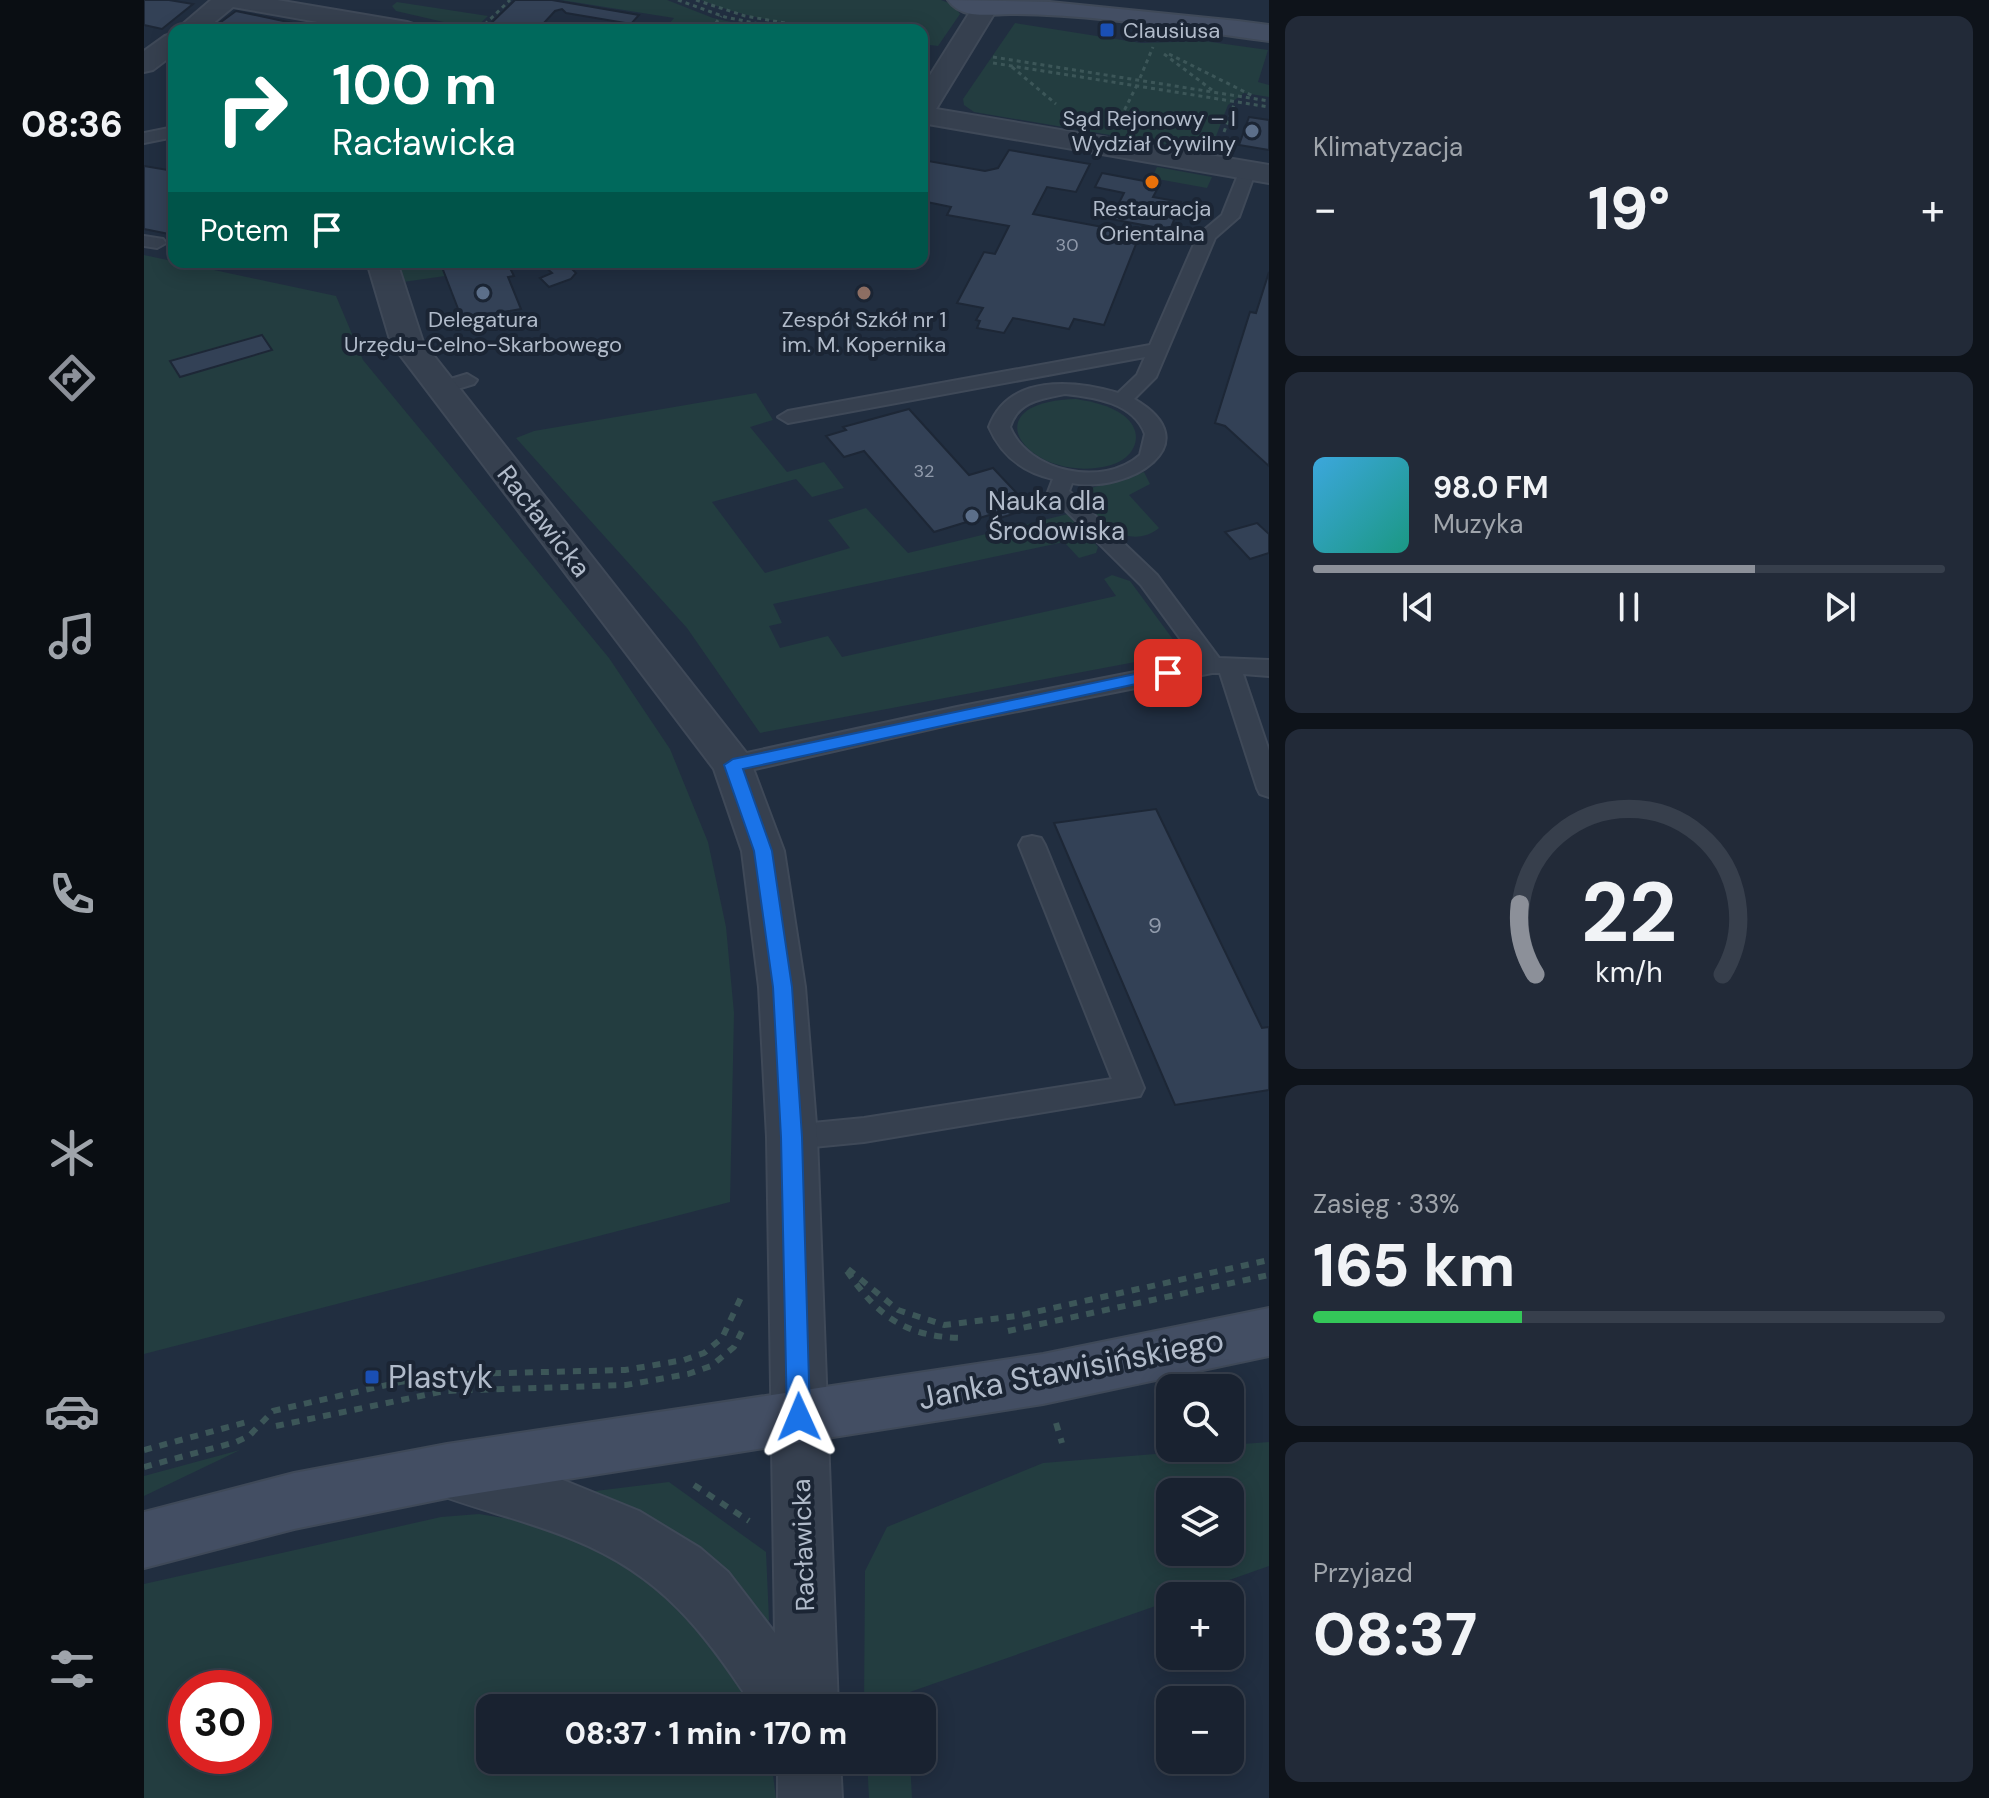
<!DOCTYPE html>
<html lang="pl">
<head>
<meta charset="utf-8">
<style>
  :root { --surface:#192230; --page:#222a38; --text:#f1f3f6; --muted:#9fa4ab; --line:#373f4c; --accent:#8c9099 }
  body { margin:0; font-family:"DM Sans",sans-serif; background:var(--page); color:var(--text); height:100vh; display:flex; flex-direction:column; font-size:30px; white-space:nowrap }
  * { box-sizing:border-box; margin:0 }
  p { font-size:26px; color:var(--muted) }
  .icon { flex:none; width:44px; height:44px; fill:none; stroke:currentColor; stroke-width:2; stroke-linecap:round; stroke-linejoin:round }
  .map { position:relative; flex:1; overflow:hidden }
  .drawer { display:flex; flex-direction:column; gap:16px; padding:16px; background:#0e131a; width:720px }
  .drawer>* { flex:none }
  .top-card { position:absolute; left:24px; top:24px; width:760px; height:244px; border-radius:16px; box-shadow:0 4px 20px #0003,0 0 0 2px var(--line); background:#00695c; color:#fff; overflow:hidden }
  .fabs { position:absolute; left:1012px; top:1374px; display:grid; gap:16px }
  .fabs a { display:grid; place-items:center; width:88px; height:88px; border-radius:16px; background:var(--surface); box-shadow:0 4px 20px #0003,0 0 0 2px var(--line); font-size:40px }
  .speed { position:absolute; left:24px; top:1670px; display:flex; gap:16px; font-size:40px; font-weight:700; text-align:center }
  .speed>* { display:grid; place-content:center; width:104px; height:104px; border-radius:50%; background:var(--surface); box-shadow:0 4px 20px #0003,0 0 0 2px var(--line); line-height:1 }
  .speed .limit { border:12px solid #d22; background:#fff; color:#111 }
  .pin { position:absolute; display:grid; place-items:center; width:68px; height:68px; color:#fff; margin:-34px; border-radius:16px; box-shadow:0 4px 12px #0006 }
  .me { position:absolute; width:88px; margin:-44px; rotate:359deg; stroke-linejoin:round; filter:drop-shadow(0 0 6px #0008) }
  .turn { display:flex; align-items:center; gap:28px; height:168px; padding:0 32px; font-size:36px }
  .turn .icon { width:104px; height:104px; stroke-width:2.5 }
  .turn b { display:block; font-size:56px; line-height:68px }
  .then { display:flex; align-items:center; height:76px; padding:0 32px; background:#0003; gap:16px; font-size:30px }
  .big { font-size:60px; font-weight:800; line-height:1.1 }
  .drawer .card { flex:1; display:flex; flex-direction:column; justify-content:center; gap:12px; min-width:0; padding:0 28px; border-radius:16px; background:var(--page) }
  .drawer .dial { align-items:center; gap:0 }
  .dial svg { height:208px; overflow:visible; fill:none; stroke:var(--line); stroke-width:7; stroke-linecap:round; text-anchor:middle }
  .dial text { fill:var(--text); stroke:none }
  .song { display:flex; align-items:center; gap:24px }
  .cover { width:96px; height:96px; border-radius:12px; background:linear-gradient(135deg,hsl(200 70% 55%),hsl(170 70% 35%)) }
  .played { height:8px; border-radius:4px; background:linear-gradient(90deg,var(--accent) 70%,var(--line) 70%) }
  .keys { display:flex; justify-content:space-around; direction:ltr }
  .heat { display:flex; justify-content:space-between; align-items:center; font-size:44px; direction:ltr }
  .charge { height:12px; border-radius:6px; background:linear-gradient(90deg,#34c759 33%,var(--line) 0) }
  .trip { position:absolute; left:332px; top:1694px; width:460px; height:80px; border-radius:16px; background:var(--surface); box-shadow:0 4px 20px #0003,0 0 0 2px var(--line); font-weight:800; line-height:80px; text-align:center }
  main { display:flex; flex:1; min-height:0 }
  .tab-bar { display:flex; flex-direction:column; width:144px; justify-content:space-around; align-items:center; background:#0a0e13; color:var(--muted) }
  .tab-bar .icon { width:56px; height:56px }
  .tab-bar .active { color:var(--accent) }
  .tab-bar b { font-size:36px; color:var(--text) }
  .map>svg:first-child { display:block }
</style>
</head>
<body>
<main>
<nav class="tab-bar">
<b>08:36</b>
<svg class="icon active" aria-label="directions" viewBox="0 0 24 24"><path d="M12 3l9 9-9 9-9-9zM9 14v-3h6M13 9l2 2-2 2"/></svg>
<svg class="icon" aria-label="music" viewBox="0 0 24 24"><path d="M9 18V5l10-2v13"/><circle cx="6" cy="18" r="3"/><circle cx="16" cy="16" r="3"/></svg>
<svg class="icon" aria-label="phone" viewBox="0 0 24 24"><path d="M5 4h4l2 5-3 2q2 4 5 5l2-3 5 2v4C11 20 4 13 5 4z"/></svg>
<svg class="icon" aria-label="climate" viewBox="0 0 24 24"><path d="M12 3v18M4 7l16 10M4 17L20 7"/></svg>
<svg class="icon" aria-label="car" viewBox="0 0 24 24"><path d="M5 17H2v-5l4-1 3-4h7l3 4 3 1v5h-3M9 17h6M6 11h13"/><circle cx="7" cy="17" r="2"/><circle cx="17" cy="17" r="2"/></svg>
<svg class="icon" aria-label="filters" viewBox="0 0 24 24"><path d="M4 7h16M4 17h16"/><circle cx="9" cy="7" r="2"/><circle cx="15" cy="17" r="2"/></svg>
</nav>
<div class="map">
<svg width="1125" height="1798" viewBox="0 0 1125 1798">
  <rect width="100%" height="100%" fill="#212e40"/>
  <g fill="#233d40" fill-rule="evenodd">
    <polygon points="417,0 523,0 569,18 623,30 520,30 530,18"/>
    <path d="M557,0h240l13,5 6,9 -22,32 -16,-2v-14c-74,0 -151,-1 -221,-30z"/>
    <polygon points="253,2 344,16 330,29 252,11 248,6"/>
    <polygon points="871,23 997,43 1060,41 1124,50 1114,82 1125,85 1125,97 1100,93 1084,105 1066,152 830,112 820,105 819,99"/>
    <polygon points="1013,167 1068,177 1063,188 1008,178"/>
    <polygon points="0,255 192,296 219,360 465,658 526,749 564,842 582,927 590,1013 586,1202 0,1354"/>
    <polygon points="256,262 296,262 301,276 259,282"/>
    <polygon points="612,393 629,420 606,427 643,472 680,462 700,488 668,497 652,479 568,502 621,573 706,548 684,520 722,508 764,553 924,514 954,547 952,553 935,558 920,542 629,604 638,623 625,626 636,648 684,636 698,657 972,596 960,579 968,575 986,581 1039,653 616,733 543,628 372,438 390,431"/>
    <path d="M932,399c17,3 33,6 47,16 23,17 13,43 -12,50 -80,22 -146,-63 -35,-66z"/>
    <path d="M1000,472l6,12 -21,11 30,33c-31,25 -68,-9 -84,-35z"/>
    <path d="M1125,1442v124l-85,30h-14v5l-263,92 1,15h-44l1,-137 22,-44 156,-64 187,-15v-3zM1026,1492h60v60h-60z"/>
    <polygon points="96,1450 0,1496 0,1497 0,1476"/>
    <polygon points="525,1482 622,1552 625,1620 622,1625 435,1493"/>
    <path d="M335,1514l87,14 128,82 61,98h-265v52h281l5,38h-632v-214l297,-67zM42,1688h68v68h-68z"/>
    <polygon points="723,1760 766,1760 768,1798 725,1798"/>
  </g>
  <g fill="#334156" stroke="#1d2736" stroke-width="2">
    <polygon points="0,0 25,0 49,4 18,29 0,25"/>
    <polygon points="371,0 408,0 495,15 487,24 422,13 418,9 411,11 398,25 425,30 340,30"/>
    <polygon points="92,11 158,25 201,30 66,30"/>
    <polygon points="1105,117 1125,120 1125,150 1095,145"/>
    <polygon points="865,150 946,164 932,192 903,187 889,214 996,234 960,325 930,319 925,329 869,318 860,333 833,328 836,321 832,320 839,308 813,303 840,252 851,254 865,226 803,215 807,207 778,201 778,155 783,156 778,160 841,171 854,168"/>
    <polygon points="0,166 30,171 30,235 0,229"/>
    <polygon points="958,173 1016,184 1009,197 1037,202 1026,230 967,219 980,193 951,187"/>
    <polygon points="296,262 357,262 359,267 365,266 370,276 364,277 377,309 318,319"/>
    <polygon points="412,262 439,262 427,268 432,273 427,279 405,287 396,278 408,273 400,266"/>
    <polygon points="1125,272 1125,466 1081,426 1071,423 1106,312 1112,313"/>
    <polygon points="118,335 128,350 36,377 26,361"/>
    <polygon points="765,409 825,475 849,468 883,504 873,507 878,511 856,518 852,513 790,532 720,451 700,457 682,436 702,430 699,427"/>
    <polygon points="1113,523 1125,534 1125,553 1106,559 1081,532"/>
    <polygon points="1012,809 1118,1028 1125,1027 1125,1090 1031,1105 910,823"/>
  </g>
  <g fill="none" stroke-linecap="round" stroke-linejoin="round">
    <g stroke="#3f4958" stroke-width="4">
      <g id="lane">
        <polygon points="30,127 30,137 0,143 0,133"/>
        <path d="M1104,165l8,5 -17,47 -24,21 -59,139 -22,22c78,45 -6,95 -62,84l-3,8 88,84 62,83 50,2v16l-26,-2 26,77v46l-9,-3 -3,-6 -37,-115h-8l-255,50 -224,51 -9,-3 -3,-6 3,-6 9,-3 224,-49 239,-47 -55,-75 -90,-89 -3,-4 5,-13c-31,-7 -52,-24 -64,-52 19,-53 85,-47 129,-34l19,-18 8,-18 -357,66 -10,-6 10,-6 362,-66 48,-110 24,-20 18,-45zM921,394c29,3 69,9 80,40l-5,21c-37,33 -112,17 -130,-28 8,-26 31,-28 55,-33z"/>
        <polygon points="0,236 19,239 22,243 13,248 0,246"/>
        <polygon points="323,374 333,380 330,384 297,394 287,388 290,384"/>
        <polygon points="888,836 897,838 901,845 1000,1088 996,1096 720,1142 648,1149 638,1146 634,1137 638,1128 648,1125 720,1118 968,1079 875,845 879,838"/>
      </g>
    </g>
    <g stroke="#3f4958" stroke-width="4">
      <g id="street">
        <polygon points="67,0 133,0 263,22 272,25 276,30 219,30 89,7 61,30 32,30"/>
        <polygon points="840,1 849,4 853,9 792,109 1125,165 1125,183 778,123 778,88 831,4"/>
        <polygon points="30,33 30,54 9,70 0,72 0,51 21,36"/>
        <path d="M223,262h30l26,80 325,413 36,96 21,136 12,150 21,571h-84c-49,-76 -93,-133 -180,-168 -47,-20 -97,-30 -145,-49l-8,-19 8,-19 20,-8 104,31 86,35 61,37 28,24 47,61 -8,-496 -8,-150 -17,-136 -28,-82 -323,-426z"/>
        <polygon points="634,1760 696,1760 698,1798 634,1798"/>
      </g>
    </g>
    <g stroke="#3f4958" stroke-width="4">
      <g id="secondary">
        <path d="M804,0l102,2 188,19 31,4v16c-85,-11 -173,-27 -258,-27 -21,0 -50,6 -63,-14z"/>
        <polygon points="1125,1308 1125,1356 899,1404 303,1498 150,1529 0,1568 0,1512 150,1473 303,1444 899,1354"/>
      </g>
    </g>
    <g stroke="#3c5658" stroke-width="3" stroke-dasharray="4 4" stroke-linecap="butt">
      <polyline points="534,0 581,17 645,30"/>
      <polyline points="552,0 601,16 681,30"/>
      <polyline points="298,25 321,30"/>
      <polyline points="335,30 366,0"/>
      <polyline points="567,30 577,16"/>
      <polyline points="1020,54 1068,90"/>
      <polyline points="1025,54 1109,96"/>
      <polyline points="849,57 1125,101"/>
      <polyline points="849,63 1125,107"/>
      <polyline points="868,67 912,104"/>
      <polyline points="996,78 1009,47"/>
      <polyline points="977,117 994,83"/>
      <polyline points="1080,132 1091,102"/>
    </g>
    <g stroke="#3c5658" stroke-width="6" stroke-dasharray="8 8" stroke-linecap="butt">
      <polyline points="704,1269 754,1310 800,1325 873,1316 1125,1260"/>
      <path d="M703,1271c31,46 59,66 116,67"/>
      <polyline points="864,1331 1125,1275"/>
      <polyline points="912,1423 918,1443"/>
      <polyline points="132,1426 301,1391 482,1385 544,1374 567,1366 590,1347 600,1327"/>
      <polyline points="0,1450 103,1422"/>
      <polyline points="0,1467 92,1442 105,1436 129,1411 256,1382 320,1374 481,1370 540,1360 560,1353 578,1338 599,1293"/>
      <polyline points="550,1485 605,1521"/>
    </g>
    <use href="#lane" fill="#36404f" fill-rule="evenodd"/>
    <use href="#street" fill="#36404f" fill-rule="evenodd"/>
    <use href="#secondary" fill="#434e63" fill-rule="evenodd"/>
  </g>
  <polygon fill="#1a73e8" stroke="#114b97" stroke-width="2" points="1024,667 1032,673 1029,676 599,769 628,851 648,987 658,1137 666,1417 663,1424 655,1427 647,1424 643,1417 637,1137 629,987 610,851 580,765 589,759"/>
  <g fill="#1a4fb4" stroke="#1b2534" stroke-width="3">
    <rect x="955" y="22" width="16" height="16" rx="4"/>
    <rect x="220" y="1369" width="16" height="16" rx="4"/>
  </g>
  <g fill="#5c6f8a" stroke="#1b2534" stroke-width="3">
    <circle cx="1108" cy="131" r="8"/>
    <circle cx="339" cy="293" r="8"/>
    <circle cx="828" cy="516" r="8"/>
  </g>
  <circle fill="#e8710a" stroke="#1b2534" stroke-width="3" cx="1008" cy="182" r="8"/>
  <circle fill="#8d6e63" stroke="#1b2534" stroke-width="3" cx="720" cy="293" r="8"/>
  <g text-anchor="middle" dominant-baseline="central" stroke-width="8" stroke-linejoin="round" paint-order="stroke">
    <g font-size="18" fill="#909aab">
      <text x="923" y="245">30</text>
      <text x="780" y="471">32</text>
    </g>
    <g font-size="22" fill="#b1bbca" stroke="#1b2534">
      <text x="979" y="30" text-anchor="start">Clausiusa</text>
      <text x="1092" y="118" text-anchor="end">Sąd Rejonowy – I<tspan x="1092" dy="25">Wydział Cywilny</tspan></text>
      <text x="1008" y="208">Restauracja<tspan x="1008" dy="25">Orientalna</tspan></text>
      <text x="339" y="319">Delegatura<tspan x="339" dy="25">Urzędu-Celno-Skarbowego</tspan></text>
      <text x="720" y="319">Zespół Szkół nr 1<tspan x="720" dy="25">im. M. Kopernika</tspan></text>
    </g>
    <g font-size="22" fill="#909aab">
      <text x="1011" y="925">9</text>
    </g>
    <g font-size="26" fill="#b1bbca" stroke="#1b2534" text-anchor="start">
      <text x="844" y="501">Nauka dla<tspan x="844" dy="30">Środowiska</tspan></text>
    </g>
    <g font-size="26" fill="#b1bbca" stroke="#1b2534">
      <text transform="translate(400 521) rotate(52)">Racławicka</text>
      <text transform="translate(659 1545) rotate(-92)">Racławicka</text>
    </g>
    <g font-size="32" fill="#b1bbca" stroke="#1b2534">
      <text transform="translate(927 1369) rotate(-11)">Janka Stawisińskiego</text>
    </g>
    <g font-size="32" fill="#b1bbca" stroke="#1b2534" text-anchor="start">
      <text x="244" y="1377">Plastyk</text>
    </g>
  </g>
</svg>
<div class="fabs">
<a><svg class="icon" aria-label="search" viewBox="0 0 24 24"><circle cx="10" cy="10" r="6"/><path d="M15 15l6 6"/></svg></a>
<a><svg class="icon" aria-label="layers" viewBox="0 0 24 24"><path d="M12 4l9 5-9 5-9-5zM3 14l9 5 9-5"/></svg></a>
<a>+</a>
<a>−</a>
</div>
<div class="speed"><div class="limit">30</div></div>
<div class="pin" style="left:1024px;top:673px;background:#d93025"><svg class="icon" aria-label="arrive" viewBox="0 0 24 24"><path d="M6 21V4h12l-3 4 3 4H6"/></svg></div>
<svg class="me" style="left:655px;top:1417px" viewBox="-20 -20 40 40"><path d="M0-17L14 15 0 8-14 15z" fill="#1a73e8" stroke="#fff" stroke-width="4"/></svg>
<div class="trip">08:37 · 1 min · 170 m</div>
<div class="top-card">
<div class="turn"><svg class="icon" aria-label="right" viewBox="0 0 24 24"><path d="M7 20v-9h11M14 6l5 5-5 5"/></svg><div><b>100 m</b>Racławicka</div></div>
<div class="then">Potem<svg class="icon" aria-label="arrive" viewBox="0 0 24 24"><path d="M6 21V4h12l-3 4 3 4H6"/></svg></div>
</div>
</div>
<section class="drawer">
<div class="card"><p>Klimatyzacja</p>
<div class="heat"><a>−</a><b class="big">19°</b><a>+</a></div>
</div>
<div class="card">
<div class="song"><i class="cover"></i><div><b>98.0 FM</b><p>Muzyka</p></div></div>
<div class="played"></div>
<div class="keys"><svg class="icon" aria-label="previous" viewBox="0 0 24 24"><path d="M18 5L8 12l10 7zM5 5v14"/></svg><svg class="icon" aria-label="pause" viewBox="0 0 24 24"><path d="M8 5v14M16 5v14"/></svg><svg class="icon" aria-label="next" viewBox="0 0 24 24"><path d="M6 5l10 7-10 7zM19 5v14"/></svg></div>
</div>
<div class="card dial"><svg viewBox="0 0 100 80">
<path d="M14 69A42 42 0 1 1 86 69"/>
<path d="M14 69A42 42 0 0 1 8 42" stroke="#8c9099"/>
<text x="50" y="56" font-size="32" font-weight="700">22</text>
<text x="50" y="72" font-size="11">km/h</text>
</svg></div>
<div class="card"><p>Zasięg · 33%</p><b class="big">165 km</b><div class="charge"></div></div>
<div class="card"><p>Przyjazd</p><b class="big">08:37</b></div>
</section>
</main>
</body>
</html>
